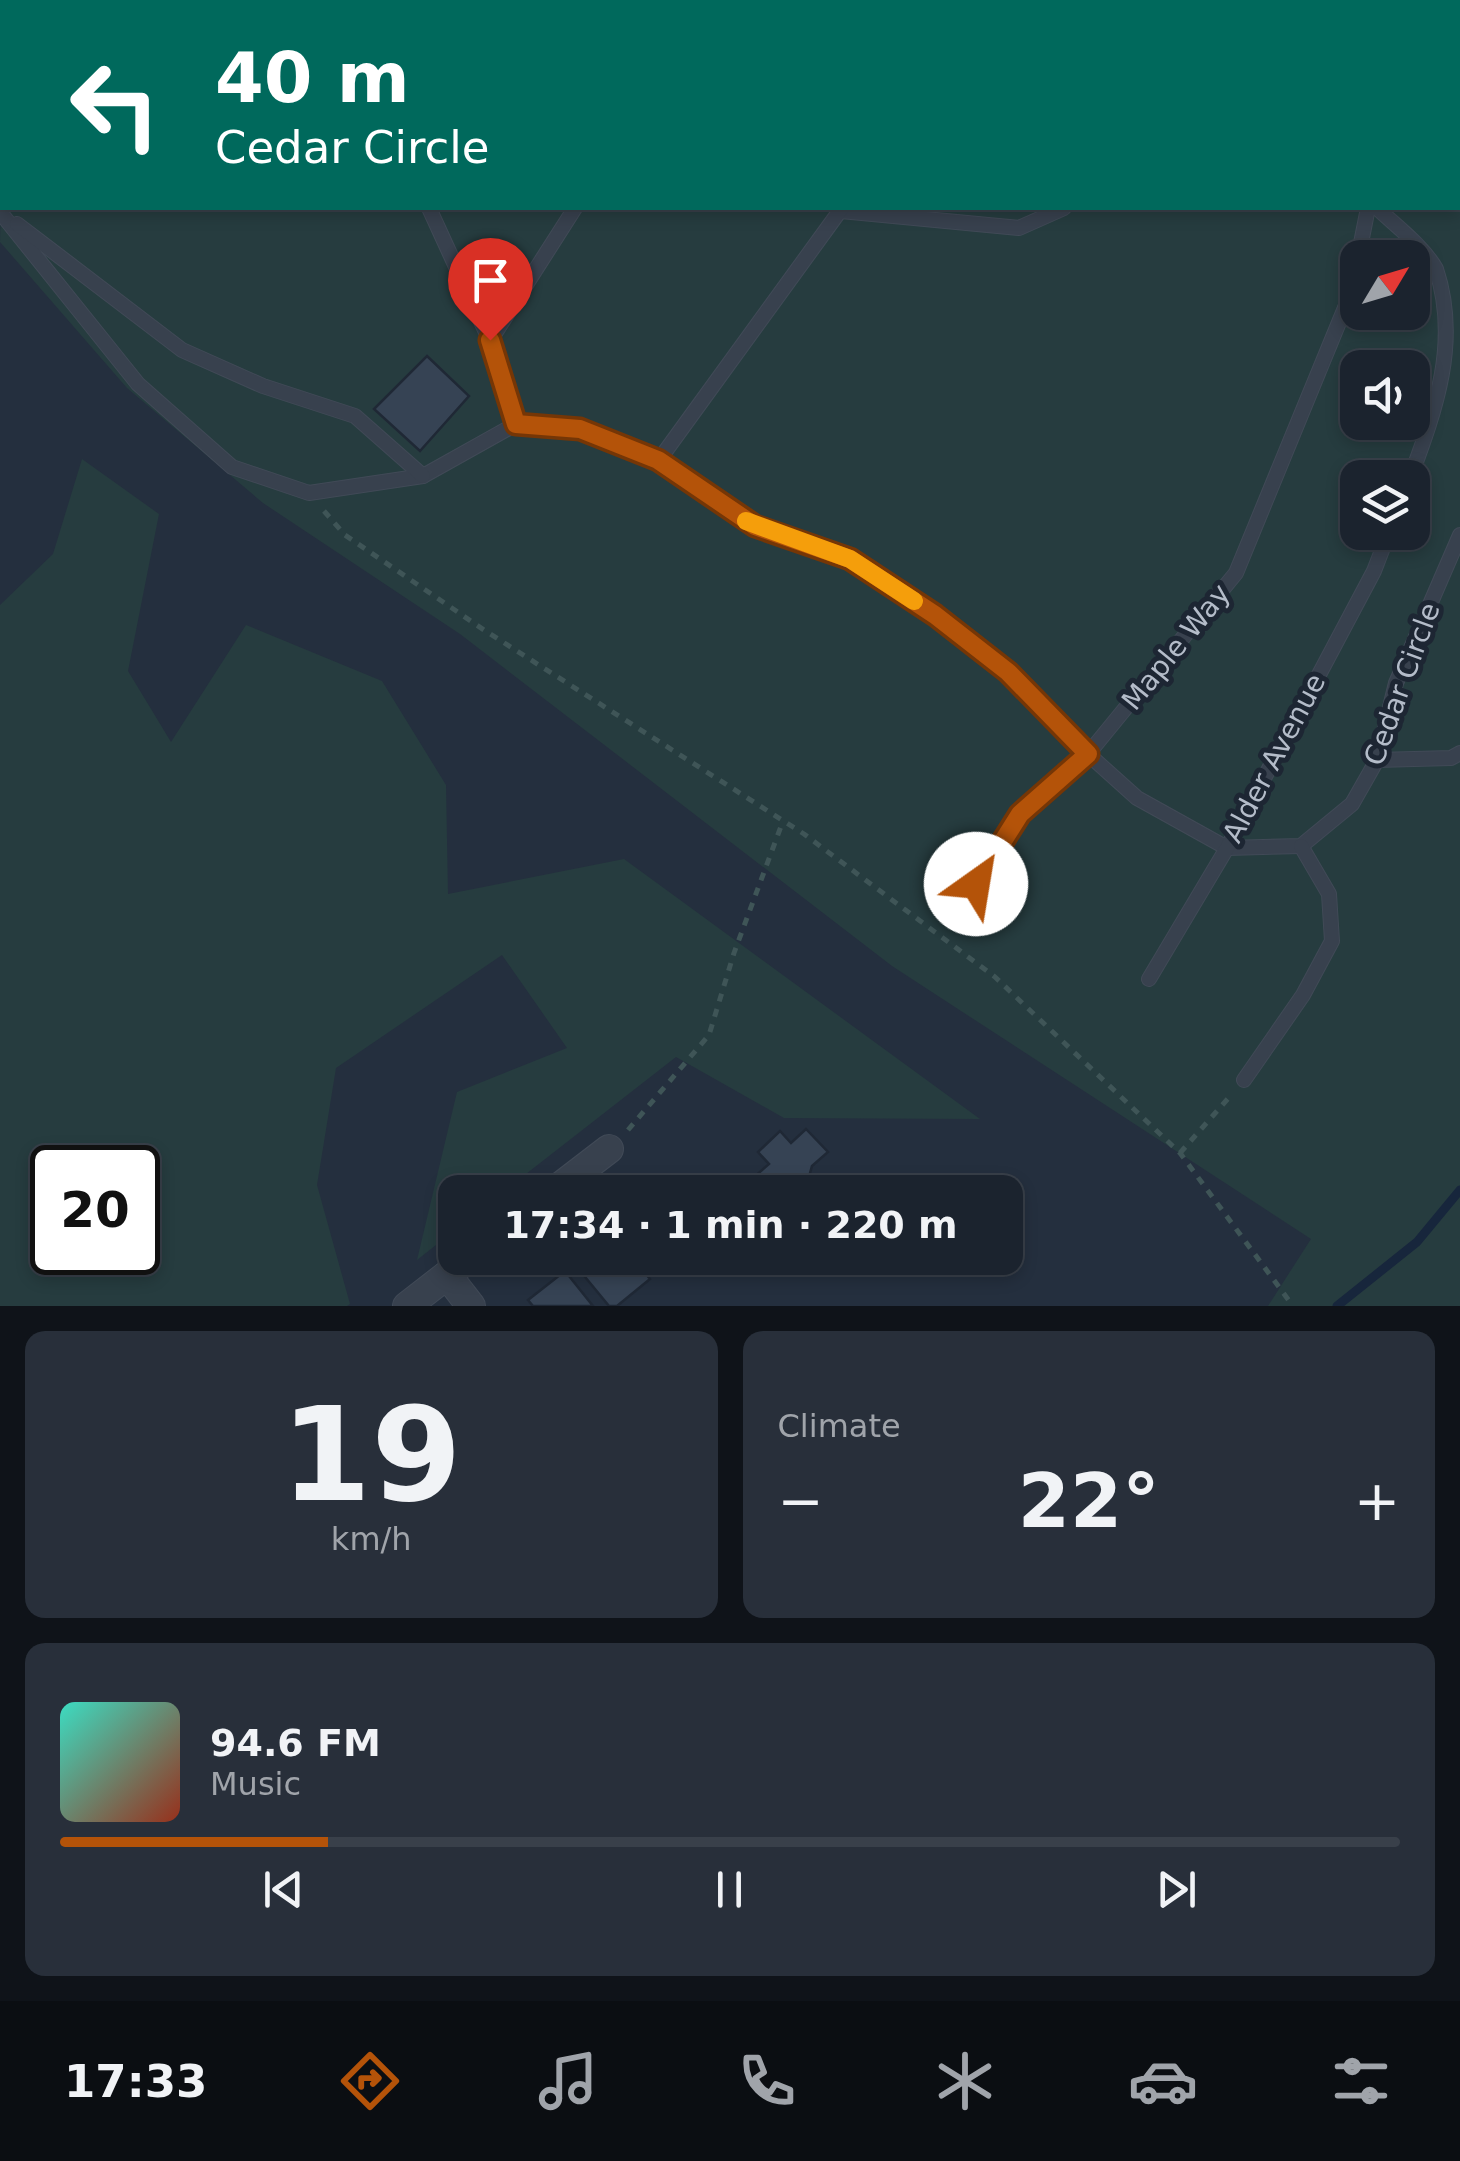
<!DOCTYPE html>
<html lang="en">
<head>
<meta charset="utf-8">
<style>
  :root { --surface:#1b232e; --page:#282f3a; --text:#f1f3f6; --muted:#a0a4aa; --line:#39404a; --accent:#b45309 }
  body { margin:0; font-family:"DejaVu Sans",sans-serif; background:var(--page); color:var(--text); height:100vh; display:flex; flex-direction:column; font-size:38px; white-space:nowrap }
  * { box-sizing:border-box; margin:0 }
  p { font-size:32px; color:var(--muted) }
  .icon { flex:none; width:55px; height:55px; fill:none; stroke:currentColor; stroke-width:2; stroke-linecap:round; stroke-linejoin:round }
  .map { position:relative; height:1306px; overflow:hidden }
  .drawer { display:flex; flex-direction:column; gap:25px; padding:25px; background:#0f1319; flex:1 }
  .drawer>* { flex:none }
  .guide { position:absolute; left:0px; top:0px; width:1460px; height:210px; box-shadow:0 5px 15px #0003,0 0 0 2px var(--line); background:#00695c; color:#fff; overflow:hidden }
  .needle { width:65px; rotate:52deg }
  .tools { position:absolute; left:1340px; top:240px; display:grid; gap:20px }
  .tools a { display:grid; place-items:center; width:90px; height:90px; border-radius:20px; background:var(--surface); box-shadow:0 5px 15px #0003,0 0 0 2px var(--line); font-size:50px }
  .speed { position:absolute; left:30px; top:1145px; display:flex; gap:20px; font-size:50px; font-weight:700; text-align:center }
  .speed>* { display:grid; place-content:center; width:130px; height:130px; border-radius:50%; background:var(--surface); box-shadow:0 5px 15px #0003,0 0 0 2px var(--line); line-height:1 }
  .speed .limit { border:5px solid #111; border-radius:15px; background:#fff; color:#111 }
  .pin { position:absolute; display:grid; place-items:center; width:85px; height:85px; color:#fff; margin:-102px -42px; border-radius:50% 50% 50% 0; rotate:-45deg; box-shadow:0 0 10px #0007 }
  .pin .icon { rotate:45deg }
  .me { position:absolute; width:110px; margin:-55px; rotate:32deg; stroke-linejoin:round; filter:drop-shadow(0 0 8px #0008) }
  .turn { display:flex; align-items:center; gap:35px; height:210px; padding:0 50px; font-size:45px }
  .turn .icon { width:130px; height:130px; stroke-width:2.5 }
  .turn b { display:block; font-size:70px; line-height:85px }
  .big { font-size:75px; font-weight:800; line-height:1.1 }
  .drawer .widget { flex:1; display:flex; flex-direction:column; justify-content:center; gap:15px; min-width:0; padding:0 35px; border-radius:20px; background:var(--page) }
  .drawer .dial { align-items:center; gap:0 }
  .dial b { font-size:130px; line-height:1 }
  .song { display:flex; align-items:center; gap:30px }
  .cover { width:120px; height:120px; border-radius:15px; background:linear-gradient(135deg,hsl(170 70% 55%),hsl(10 70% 35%)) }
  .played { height:10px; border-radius:5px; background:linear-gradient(90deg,var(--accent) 20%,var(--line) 20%) }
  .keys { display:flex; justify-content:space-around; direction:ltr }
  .heat { display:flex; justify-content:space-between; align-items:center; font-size:55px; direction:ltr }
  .drawer .tiles { flex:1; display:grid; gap:25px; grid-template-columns:1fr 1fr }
  .widget:last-child { grid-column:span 2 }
  .trip { position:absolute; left:438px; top:1175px; width:585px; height:100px; border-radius:20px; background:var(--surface); box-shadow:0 5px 15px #0003,0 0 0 2px var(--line); font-weight:800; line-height:100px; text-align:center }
  .tabs { display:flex; height:160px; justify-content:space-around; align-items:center; background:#0b0e12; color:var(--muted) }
  .tabs .icon { width:70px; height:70px }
  .tabs .active { color:var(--accent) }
  .tabs b { font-size:45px; color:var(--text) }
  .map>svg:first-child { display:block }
</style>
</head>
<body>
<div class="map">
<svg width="1460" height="1306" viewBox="0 0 1460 1306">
  <rect width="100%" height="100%" fill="#242f3e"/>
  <g fill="#263c3f" fill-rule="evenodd">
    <path d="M139,0h1321v1306h-192l43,-67 -419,-273 -432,-332 -197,-131 -136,-115 -127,-146 2,-93v59h1456v-206h-1322zM1358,258h54v54h-54zM1358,368h54v54h-54zM1358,478h54v54h-54z"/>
    <path d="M82,459l77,55 -31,157 43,71 75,-117 136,56 64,104 2,109 176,-35 356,260 -196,-1 -108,-61 -173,135h-48v38l-38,30 40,-168 110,-44 -65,-93 -166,113 -19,117 33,119 -3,2h-347v-701l53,-51zM52,1168h86v84h-86z"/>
  </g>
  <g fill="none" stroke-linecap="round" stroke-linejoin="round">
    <polyline stroke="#17263c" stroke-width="9" points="1337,1306 1417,1242 1460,1190"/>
  </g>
  <g fill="#364354" stroke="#1f2835" stroke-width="2.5">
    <polygon points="427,356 469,396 420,451 374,409"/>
    <polygon points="806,1129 828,1152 812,1166 807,1184 789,1186 783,1192 766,1192 753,1178 769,1164 758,1152 780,1131 791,1143"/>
    <polygon points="599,1258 633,1258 650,1279 617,1306 609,1306 581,1272"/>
    <polygon points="565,1271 593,1306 533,1306 528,1300"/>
  </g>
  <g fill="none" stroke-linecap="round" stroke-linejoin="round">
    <g stroke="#414a57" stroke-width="16">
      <g id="service">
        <polyline points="1170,0 1170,2"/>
        <polyline points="409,2 410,0"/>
        <polyline points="527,2 527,0"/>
        <polyline points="688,2 689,0"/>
        <polyline points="897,2 897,0"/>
        <polyline points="1016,2 1016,0"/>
        <polyline points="1373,2 1373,0"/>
        <polyline points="1444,2 1445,0"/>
        <polyline points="429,208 490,341"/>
        <polyline points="575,208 490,341 516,424 580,429 659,460 755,526 850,559 935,615 1008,672 1088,754 1137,798 1227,848 1301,846 1352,804 1377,760 1396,683 1460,535"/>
        <path d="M1377,208c19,18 46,38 59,61 24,72 0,140 -26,209"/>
        <polyline points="841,211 1019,228 1064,208"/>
        <polyline points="0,212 138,384 232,467 309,493 423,476 516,424"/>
        <polyline points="17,224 182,350 263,386 355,416 423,476"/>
        <polyline points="1358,258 1368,208"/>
        <polyline points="659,460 842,208"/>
        <polyline points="1377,760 1451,758 1460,753"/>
        <polyline points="976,884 1020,813 1088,754 1236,573 1349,298 1358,259"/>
        <polyline points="1149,979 1227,848 1374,571 1389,532"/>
        <polyline points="1244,1080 1303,995 1332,941 1329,894 1301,846"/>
      </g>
    </g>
    <g stroke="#414a57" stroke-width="30">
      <g id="minor">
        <polyline points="553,1192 609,1149"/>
        <polyline points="447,1275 471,1306"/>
        <polyline points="407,1306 469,1258"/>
      </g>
    </g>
    <g stroke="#3f5557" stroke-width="5" stroke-dasharray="8 8" stroke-linecap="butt">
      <polyline points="324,511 345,535 484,630 804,834 995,977 1180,1153 1293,1306"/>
      <polyline points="628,1130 709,1035 734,953 783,821"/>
      <polyline points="1180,1153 1232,1094"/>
    </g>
    <use href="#service" stroke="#38414e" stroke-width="14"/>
    <use href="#minor" stroke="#38414e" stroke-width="28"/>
  </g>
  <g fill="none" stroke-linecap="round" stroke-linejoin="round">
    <g stroke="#753606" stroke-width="25">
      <polyline id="route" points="490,340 516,424 580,429 658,460 755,526 850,559 935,615 1008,672 1088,754 1020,814 976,884"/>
    </g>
    <use href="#route" stroke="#b45309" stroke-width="18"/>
    <polyline stroke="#f59e0b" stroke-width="18" points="746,521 850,559 914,601"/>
  </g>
  <g text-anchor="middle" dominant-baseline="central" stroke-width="10" stroke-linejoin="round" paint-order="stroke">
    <g font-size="28" fill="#b4bcc9" stroke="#1d2633">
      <text transform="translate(1176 647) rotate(-51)">Maple Way</text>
      <text transform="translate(1402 684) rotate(-70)">Cedar Circle</text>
      <text transform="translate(1274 758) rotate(-62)">Alder Avenue</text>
    </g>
  </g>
</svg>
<div class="tools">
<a><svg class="needle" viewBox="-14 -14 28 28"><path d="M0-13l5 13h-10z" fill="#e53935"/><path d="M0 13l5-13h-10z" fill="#a0a4aa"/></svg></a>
<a><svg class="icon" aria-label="sound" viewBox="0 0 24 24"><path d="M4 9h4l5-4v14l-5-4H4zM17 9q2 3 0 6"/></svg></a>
<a><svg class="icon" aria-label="layers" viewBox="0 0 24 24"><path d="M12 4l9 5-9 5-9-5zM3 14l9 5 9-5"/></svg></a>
</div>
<div class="speed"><div class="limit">20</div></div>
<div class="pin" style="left:490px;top:340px;background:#d93025"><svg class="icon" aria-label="arrive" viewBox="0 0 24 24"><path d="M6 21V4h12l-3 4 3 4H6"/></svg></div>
<svg class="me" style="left:976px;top:884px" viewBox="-20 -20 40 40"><circle r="19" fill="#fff"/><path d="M0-13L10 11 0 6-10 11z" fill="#b45309"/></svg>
<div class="trip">17:34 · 1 min · 220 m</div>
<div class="guide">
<div class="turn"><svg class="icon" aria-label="left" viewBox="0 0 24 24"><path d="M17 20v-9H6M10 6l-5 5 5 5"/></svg><div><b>40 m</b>Cedar Circle</div></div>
</div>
</div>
<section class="drawer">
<div class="tiles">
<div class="widget dial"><b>19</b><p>km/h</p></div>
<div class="widget"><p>Climate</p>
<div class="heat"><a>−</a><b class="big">22°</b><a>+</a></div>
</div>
<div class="widget">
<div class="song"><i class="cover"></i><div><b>94.6 FM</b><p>Music</p></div></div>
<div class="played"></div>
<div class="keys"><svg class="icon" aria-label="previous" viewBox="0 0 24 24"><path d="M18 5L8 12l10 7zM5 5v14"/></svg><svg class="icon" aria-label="pause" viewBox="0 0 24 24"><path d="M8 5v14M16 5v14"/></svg><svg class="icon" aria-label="next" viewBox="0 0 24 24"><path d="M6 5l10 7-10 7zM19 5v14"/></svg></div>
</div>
</div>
</section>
<nav class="tabs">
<b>17:33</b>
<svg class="icon active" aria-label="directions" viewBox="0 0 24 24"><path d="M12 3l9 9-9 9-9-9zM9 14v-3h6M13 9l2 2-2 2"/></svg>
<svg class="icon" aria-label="music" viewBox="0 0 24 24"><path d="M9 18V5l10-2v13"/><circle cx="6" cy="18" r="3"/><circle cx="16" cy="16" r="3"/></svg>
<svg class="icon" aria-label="phone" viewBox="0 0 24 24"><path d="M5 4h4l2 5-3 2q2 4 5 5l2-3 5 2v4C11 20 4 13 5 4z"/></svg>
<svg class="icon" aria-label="climate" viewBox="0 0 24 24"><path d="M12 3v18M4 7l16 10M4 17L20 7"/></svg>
<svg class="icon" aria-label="car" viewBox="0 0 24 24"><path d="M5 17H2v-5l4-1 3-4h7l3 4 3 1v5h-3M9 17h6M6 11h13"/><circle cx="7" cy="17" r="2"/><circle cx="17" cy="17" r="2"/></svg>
<svg class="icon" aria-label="filters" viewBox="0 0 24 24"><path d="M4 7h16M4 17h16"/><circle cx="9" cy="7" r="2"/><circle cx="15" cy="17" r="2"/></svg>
</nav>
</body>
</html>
